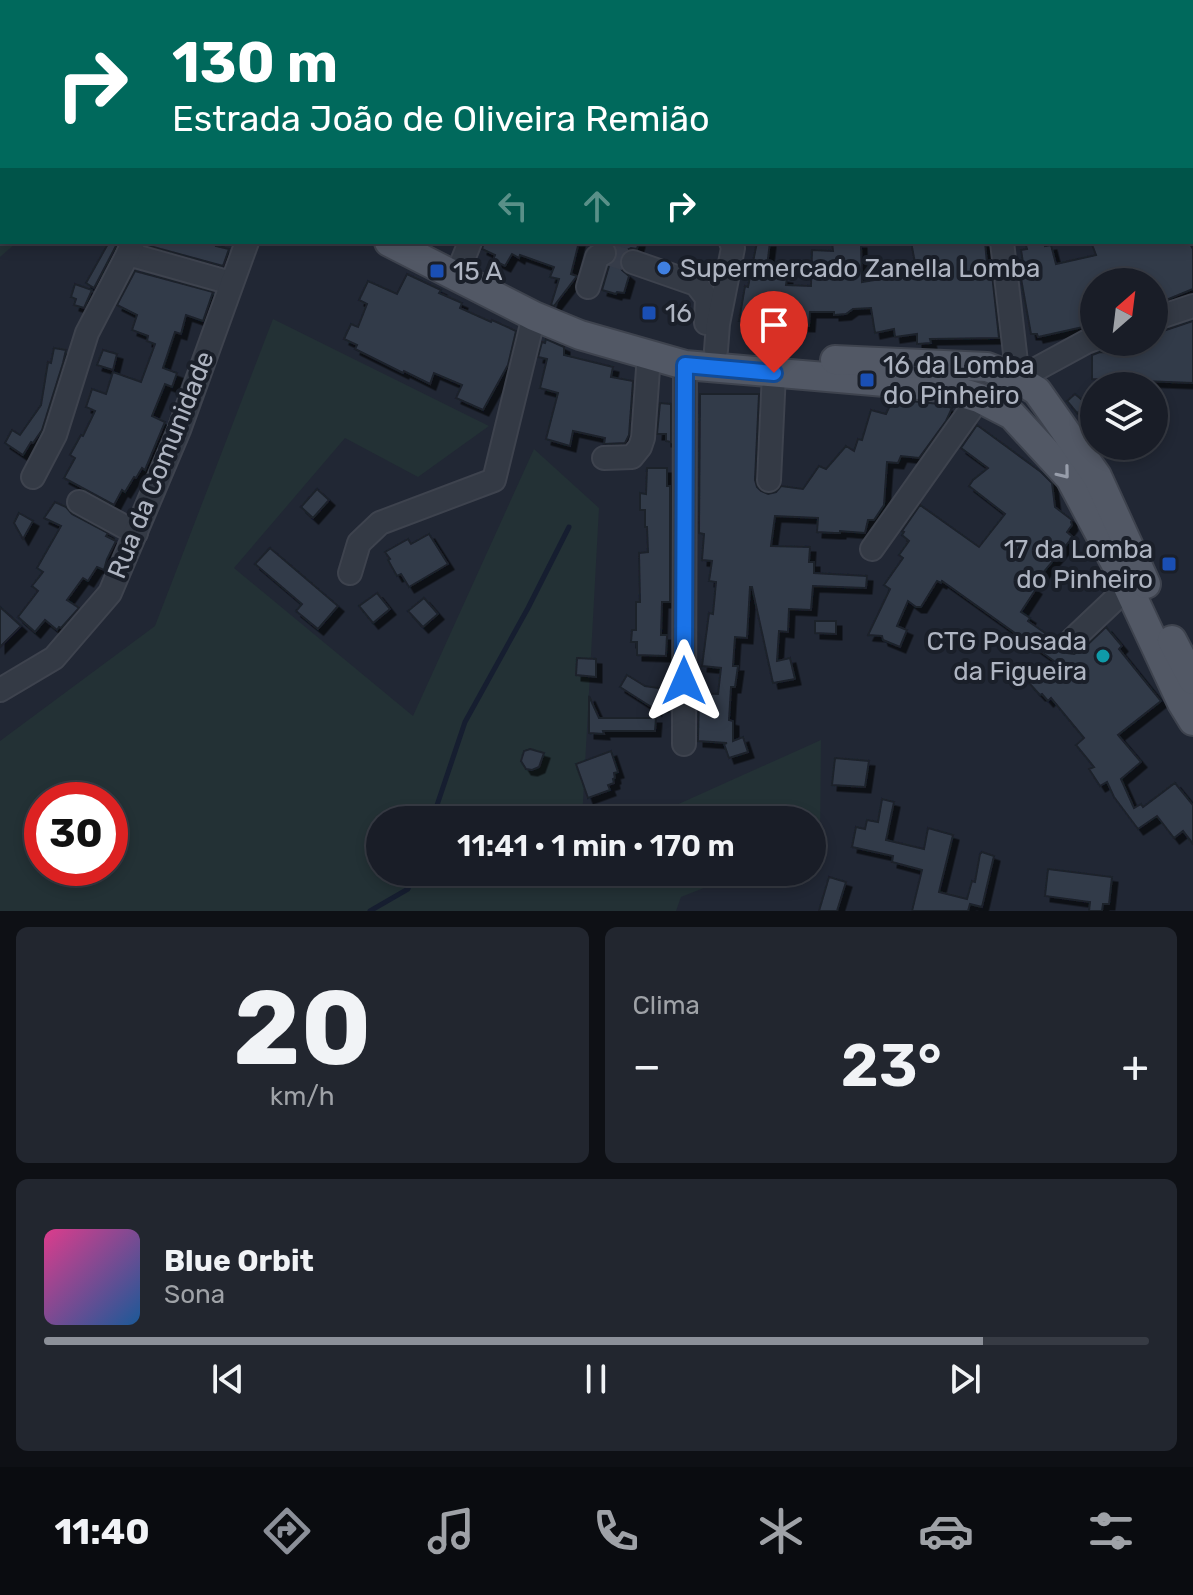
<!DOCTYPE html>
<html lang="pt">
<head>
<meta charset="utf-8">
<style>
  :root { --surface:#191d27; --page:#22262f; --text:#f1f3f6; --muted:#9fa2a7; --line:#373b44; --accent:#8c9099 }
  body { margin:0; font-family:Rubik,sans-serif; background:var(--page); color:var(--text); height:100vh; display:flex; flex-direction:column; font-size:30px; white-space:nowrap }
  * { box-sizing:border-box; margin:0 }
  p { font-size:26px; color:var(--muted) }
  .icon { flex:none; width:44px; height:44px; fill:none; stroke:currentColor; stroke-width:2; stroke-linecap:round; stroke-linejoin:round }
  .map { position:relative; height:911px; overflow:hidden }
  .sheet { display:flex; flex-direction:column; gap:16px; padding:16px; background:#0e1015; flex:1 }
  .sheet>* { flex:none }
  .hud { position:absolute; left:0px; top:0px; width:1194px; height:244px; box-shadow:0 4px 12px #0003,0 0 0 2px var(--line); background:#00695c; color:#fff; overflow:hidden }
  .needle { width:52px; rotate:28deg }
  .fabs { position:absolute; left:1080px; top:268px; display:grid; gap:16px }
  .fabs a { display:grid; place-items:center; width:88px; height:88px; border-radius:50%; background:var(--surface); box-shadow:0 4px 12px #0003,0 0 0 2px var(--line); font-size:40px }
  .speed { position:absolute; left:24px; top:782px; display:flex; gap:16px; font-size:40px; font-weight:700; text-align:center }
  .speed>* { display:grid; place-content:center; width:104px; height:104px; border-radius:50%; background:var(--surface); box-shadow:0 4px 12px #0003,0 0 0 2px var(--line); line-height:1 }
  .speed .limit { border:12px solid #d22; background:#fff; color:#111 }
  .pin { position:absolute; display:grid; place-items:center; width:68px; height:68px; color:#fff; margin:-82px -34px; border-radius:50% 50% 50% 0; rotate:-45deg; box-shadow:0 0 8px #0007 }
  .pin .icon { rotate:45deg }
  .me { position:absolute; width:88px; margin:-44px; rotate:0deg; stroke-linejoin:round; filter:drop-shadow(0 0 6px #0008) }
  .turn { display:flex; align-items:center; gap:28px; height:168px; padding:0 40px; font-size:36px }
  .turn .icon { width:104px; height:104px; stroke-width:2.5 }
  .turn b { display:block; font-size:56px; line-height:68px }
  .lanes { display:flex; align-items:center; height:76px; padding:0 40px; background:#0003; justify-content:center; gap:40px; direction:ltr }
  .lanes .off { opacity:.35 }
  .big { font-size:60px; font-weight:600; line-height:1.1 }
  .sheet .tile { flex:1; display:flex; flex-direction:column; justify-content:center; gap:12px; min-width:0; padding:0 28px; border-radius:12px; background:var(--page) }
  .sheet .dial { align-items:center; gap:0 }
  .dial b { font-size:104px; line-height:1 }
  .song { display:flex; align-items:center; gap:24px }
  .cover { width:96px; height:96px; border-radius:12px; background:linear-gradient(135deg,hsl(330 70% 55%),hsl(210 70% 35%)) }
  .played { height:8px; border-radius:4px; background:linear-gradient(90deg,var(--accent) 85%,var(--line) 85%) }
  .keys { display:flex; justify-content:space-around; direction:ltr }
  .heat { display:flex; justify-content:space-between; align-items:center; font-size:44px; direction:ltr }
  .sheet .tiles { flex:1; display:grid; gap:16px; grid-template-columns:1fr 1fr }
  .tile:last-child { grid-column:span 2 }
  .trip { position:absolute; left:366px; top:806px; width:460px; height:80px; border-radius:40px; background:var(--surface); box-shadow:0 4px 12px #0003,0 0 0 2px var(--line); font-weight:600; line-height:80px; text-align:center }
  .tabs { display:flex; height:128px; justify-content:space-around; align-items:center; background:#0a0c10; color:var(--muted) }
  .tabs .icon { width:56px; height:56px }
  .tabs .selected { color:var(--accent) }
  .tabs b { font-size:36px; color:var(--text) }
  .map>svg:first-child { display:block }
</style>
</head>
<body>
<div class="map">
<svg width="1193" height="911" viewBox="0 0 1193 911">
  <defs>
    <filter id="shadow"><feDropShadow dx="5.5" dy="5.5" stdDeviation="0" flood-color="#0009"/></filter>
  </defs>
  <rect width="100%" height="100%" fill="#212734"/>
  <g fill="#233135" fill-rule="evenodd">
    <polygon points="0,79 2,83 2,242 17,242 0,257"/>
    <path d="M273,319l216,107 -71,51 -73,-39 -111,130 179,148 121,-267 65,59 -17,312h-202v52h364l-63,25 -5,14h-676v-170l155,-115zM42,800h68v68h-68z"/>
    <polygon points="821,740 820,841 812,845 812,820 643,820"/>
  </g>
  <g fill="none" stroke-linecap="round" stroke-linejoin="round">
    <g stroke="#161e30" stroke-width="5">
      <polyline points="896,2 897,0"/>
      <polyline points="0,104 2,103"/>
      <polyline points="432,820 465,722 528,608 569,527"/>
      <polyline points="370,911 408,889 414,872"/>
    </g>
  </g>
  <g fill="#333b4a" stroke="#1c212b" stroke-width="2" filter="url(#shadow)">
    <polygon points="109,242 118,242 94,288 86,283"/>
    <polygon points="147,242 217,242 216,246 229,249 223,266 146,245"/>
    <polygon points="484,242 579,242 571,274 577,276 554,306 551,305 559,279 550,277 554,267 520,255 519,258 512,254 505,266 493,260 495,255 482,249"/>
    <polygon points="612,242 639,242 637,249 631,248 625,251 620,258 619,264 622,270 629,276 624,293 617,292 616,294 602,290 609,266 616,261 618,254 616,247"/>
    <polygon points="757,242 770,242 766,275 787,278 786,285 811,286 812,250 833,251 832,243 861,243 862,282 917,273 911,242 985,242 988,274 992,274 999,338 930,339 931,343 917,344 917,334 895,337 894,329 875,333 871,308 853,309 846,314 834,315 834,312 810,312 809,326 785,325 784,338 772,337 772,340 759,339 761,324 739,321 745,286 748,287"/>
    <polygon points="1025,242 1044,242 1045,246 1051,245 1056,264 1096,255 1091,242 1189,242 1193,249 1193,289 1159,303 1154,290 1154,282 1094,282 1094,310 1089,311 1092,325 1038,337 1037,334 1031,334 1020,273 1020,270 1024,269 1021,250 1027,249"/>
    <polygon points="135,271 213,292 203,321 186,315 181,334 175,332 163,368 177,373 172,387 165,384 152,416 165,422 145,470 142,468 136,478 134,477 125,492 122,490 114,505 64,478 75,458 70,455 81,435 83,436 95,411 86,407 92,389 106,394 113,372 141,382 155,344 147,341 148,336 132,330 137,315 117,305"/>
    <polygon points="407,274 441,290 439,293 462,303 460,308 491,322 492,320 516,331 508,365 483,410 456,398 462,385 434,373 430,384 404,371 403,373 355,349 357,345 344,339 351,324 358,327 367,304 359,300 368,281 397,294"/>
    <polygon points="75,284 92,290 84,308 74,305 76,299 71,297"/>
    <polygon points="1193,321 1193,383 1092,379 1092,355 1100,352 1132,353 1132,343 1154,342 1154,334"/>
    <polygon points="546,339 564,347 564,355 613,367 611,377 633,381 629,435 625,443 604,444 605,438 573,431 570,446 546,439 558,393 540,388 547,359 538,357 542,342 545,343"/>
    <polygon points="54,348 66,350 63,363 42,430 33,443 31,442 23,455 5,443 12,430 20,435 41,405 48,362 51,363"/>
    <polygon points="103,350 117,354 113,370 97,365"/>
    <polygon points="700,394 759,394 755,480 757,487 761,491 768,494 776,492 781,486 803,489 819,466 826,469 846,446 854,451 858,439 862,440 871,410 886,414 891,403 897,406 900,400 940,404 952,408 946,421 919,458 901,456 898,463 887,462 884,505 874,520 868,520 865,533 840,531 840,533 835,533 817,532 818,518 775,516 771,546 810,547 809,562 814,562 814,573 867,576 866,588 813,586 811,610 789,609 788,632 779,631 777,661 790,658 795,679 773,683 752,587 750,587 747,638 735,637 733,666 738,666 735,687 731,687 729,720 733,721 733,741 743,737 748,752 729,758 724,744 727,743 698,741 699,693 718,694 721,668 702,666 709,613 713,614 716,582 709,581 712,561 702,560 704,534 699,533"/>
    <polygon points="1075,394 1088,405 1077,413 1067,401"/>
    <polygon points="660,403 671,404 671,442 666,441 666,434 657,434"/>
    <polygon points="977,425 1041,472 1052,483 1055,507 1072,520 1071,522 1072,525 1067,532 1073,537 1032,586 1036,589 1021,612 1030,618 1028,621 1058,642 1061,649 1067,653 1074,654 1081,651 1106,627 1122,646 1119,649 1161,701 1118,735 1141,762 1121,779 1134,808 1141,804 1143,807 1175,783 1193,805 1193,844 1183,831 1174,838 1157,816 1138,829 1114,797 1107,782 1100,786 1089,769 1094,767 1076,745 1084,738 1051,698 1048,701 1042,694 1040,695 1029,683 1054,661 942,581 941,583 937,581 921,607 916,607 908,601 897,626 907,630 900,647 883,640 882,636 868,635 890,589 884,585 903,558 899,555 909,541 902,535 904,532 902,531 920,505 979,547 1005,514 969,486 973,480 988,468 961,448"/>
    <polygon points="647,468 667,468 667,486 670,486 670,602 662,602 661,635 667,635 666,656 637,655 637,642 631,642 632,630 636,630 636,602 640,602 639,553 648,552 647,527 645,527 645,510 640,510 640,493 646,494"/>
    <polygon points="317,489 329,500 313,518 301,507"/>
    <polygon points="55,502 66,507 72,514 108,533 106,536 116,541 107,559 104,570 97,567 88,581 83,578 67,600 79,608 61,628 59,627 57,630 45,620 35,632 18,617 38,591 32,586 43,572 37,568 61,526 44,518"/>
    <polygon points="19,513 33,521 23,539 14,523"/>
    <polygon points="429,534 448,564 409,587 401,574 397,576 388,560 390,559 385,552 408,539 411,544"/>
    <polygon points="270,548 338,606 318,629 296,611 302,604 255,564"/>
    <polygon points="377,593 390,609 373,623 359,606"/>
    <polygon points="424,598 438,614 423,627 408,611"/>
    <polygon points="0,607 21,626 0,647"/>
    <polygon points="815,621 836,621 836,634 815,633"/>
    <polygon points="577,658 596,659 596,677 576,675"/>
    <polygon points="627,675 645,686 665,689 663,706 656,704 656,710 620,687"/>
    <polygon points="589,696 599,718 656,718 655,731 603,731 604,734 589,733"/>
    <polygon points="530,749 544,753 539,767 532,770 526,769 521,761 524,751"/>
    <polygon points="611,751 618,772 614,773 615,778 613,779 614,783 608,785 610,790 588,798 576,764"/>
    <polygon points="835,758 869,761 865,787 832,785"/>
    <polygon points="882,799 894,802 886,840 924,849 928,828 953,835 939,892 967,899 972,881 975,882 980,854 982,852 994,856 982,907 970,904 968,911 912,911 922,870 892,862 893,856 852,847 856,827 865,829 867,820 878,822"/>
    <polygon points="1048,869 1112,877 1109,904 1103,904 1102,911 1089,911 1090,902 1045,896"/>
    <polygon points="829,877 846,882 837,911 819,911"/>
  </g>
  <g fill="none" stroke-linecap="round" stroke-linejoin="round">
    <polyline stroke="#363c49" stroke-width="22" stroke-dasharray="22 11" stroke-linecap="butt" points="604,253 633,262"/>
    <g stroke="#3e434e" stroke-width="26">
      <g id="minor">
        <polyline points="168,2 168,0"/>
        <polyline points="565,2 566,0"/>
        <polyline points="758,2 759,0"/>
        <polyline points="1002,2 1002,0"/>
        <polyline points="1192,110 1193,108"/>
        <polyline points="1002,242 1018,379 1086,342 1094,339"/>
        <polyline points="128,254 231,283"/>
        <polyline points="462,262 470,242"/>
        <polyline points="633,262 696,284 707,298 706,323"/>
        <polyline points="588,287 597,257 604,253"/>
        <polyline points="1154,319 1193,306"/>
        <polyline points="716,350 718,324 733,248 731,242"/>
        <polyline points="604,458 632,457 640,447 643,438 649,355"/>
        <polyline points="33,477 55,435 87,333 128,254 133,242"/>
        <polyline points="769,480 774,373"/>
        <polyline points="79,502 136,533"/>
        <polyline points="872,549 979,398"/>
        <polyline points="350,573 359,543 380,523 494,480 534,316"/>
        <polyline points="1072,640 1128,587"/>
        <polyline points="0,690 54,658 110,593 179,430 247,242"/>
        <polyline points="684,744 685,365"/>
      </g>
    </g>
    <g stroke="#3e434e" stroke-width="32">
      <g id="major">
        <polyline points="287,2 288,0"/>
        <polyline points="311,2 312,0"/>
        <polyline points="389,242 534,316 580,335 685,365 943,387 979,398 1012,415 1070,478 1128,587 1182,703 1193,721"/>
        <polyline points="835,360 987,367 1018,379 1037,391 1097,476 1146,584"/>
        <polyline points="1172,640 1193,680"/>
      </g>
    </g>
    <use href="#minor" stroke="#343a45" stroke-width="22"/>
    <use href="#major" stroke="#525865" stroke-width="28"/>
  </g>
  <defs><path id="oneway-chevron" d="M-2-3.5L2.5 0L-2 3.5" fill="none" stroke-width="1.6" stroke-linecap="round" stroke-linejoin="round" transform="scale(2)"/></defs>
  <use stroke="#979daa" href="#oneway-chevron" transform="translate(1064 473) rotate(51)"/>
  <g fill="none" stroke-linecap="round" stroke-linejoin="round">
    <g stroke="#114b97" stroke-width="20">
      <polyline id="route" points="684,681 685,365 774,373"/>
    </g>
    <use href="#route" stroke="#1a73e8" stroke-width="14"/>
  </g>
  <circle fill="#3f7fe0" stroke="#1a1f29" stroke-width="3" cx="664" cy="268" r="8"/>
  <g fill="#1a4fb4" stroke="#1a1f29" stroke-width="3">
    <rect x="429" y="263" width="16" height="16" rx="4"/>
    <rect x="641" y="305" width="16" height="16" rx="4"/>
    <rect x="859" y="372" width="16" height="16" rx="4"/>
    <rect x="1161" y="556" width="16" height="16" rx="4"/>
  </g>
  <circle fill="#0f9aa8" stroke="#1a1f29" stroke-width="3" cx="1103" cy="656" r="8"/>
  <g text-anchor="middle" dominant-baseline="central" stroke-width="8" stroke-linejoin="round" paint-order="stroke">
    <g font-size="26" fill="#aeb4c1" stroke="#1a1f29" text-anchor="start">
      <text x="680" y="268">Supermercado Zanella Lomba</text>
      <text x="453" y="271">15 A</text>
      <text x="665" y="313">16</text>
      <text x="883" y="365">16 da Lomba<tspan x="883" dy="30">do Pinheiro</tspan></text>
      <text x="1153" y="549" text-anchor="end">17 da Lomba<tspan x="1153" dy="30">do Pinheiro</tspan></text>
      <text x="1087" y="641" text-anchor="end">CTG Pousada<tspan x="1087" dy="30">da Figueira</tspan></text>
    </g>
    <g font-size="26" fill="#aeb4c1" stroke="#1a1f29">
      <text transform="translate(161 465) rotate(-68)">Rua da Comunidade</text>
    </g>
  </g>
</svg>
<div class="fabs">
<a><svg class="needle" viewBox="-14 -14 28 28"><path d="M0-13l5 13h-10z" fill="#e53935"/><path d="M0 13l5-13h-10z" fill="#9fa2a7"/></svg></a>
<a><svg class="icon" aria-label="layers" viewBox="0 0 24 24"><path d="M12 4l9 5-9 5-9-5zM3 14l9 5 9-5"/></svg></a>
</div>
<div class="speed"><div class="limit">30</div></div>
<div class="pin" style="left:774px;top:373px;background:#d93025"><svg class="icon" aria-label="arrive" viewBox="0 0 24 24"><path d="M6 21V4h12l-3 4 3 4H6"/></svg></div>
<svg class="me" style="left:684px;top:681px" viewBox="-20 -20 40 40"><path d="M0-17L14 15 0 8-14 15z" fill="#1a73e8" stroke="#fff" stroke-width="4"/></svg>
<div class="trip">11:41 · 1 min · 170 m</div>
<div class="hud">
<div class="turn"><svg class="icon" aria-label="right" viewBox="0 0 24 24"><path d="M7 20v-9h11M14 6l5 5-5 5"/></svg><div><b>130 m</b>Estrada João de Oliveira Remião</div></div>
<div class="lanes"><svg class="icon off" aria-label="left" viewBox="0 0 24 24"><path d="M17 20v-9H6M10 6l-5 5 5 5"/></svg><svg class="icon off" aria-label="ahead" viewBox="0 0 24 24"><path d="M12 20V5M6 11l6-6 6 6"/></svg><svg class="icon" aria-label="right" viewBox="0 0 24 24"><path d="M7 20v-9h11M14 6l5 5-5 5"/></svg></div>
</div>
</div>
<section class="sheet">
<div class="tiles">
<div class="tile dial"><b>20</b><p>km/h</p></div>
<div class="tile"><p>Clima</p>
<div class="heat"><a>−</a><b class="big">23°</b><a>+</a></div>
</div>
<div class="tile">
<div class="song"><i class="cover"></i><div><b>Blue Orbit</b><p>Sona</p></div></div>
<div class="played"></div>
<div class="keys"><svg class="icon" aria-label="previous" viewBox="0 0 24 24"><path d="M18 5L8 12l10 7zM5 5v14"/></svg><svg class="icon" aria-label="pause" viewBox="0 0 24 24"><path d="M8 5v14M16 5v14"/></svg><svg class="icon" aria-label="next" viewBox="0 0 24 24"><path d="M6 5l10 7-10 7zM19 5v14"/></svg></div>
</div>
</div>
</section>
<nav class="tabs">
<b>11:40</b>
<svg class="icon selected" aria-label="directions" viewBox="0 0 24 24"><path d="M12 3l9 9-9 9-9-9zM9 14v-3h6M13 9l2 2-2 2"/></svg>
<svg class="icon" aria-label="music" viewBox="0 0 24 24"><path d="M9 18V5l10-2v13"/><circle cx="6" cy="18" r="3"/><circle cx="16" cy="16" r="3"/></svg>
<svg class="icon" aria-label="phone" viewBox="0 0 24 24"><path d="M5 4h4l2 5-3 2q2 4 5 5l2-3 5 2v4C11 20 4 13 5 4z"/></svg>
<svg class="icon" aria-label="climate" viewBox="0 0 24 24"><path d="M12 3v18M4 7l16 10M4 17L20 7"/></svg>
<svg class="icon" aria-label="car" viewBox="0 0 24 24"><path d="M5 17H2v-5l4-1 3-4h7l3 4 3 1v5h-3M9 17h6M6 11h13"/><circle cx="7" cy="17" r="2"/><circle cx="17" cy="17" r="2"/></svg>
<svg class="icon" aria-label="filters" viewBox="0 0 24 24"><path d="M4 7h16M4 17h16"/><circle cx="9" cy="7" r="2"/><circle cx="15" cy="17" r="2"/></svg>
</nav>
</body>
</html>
